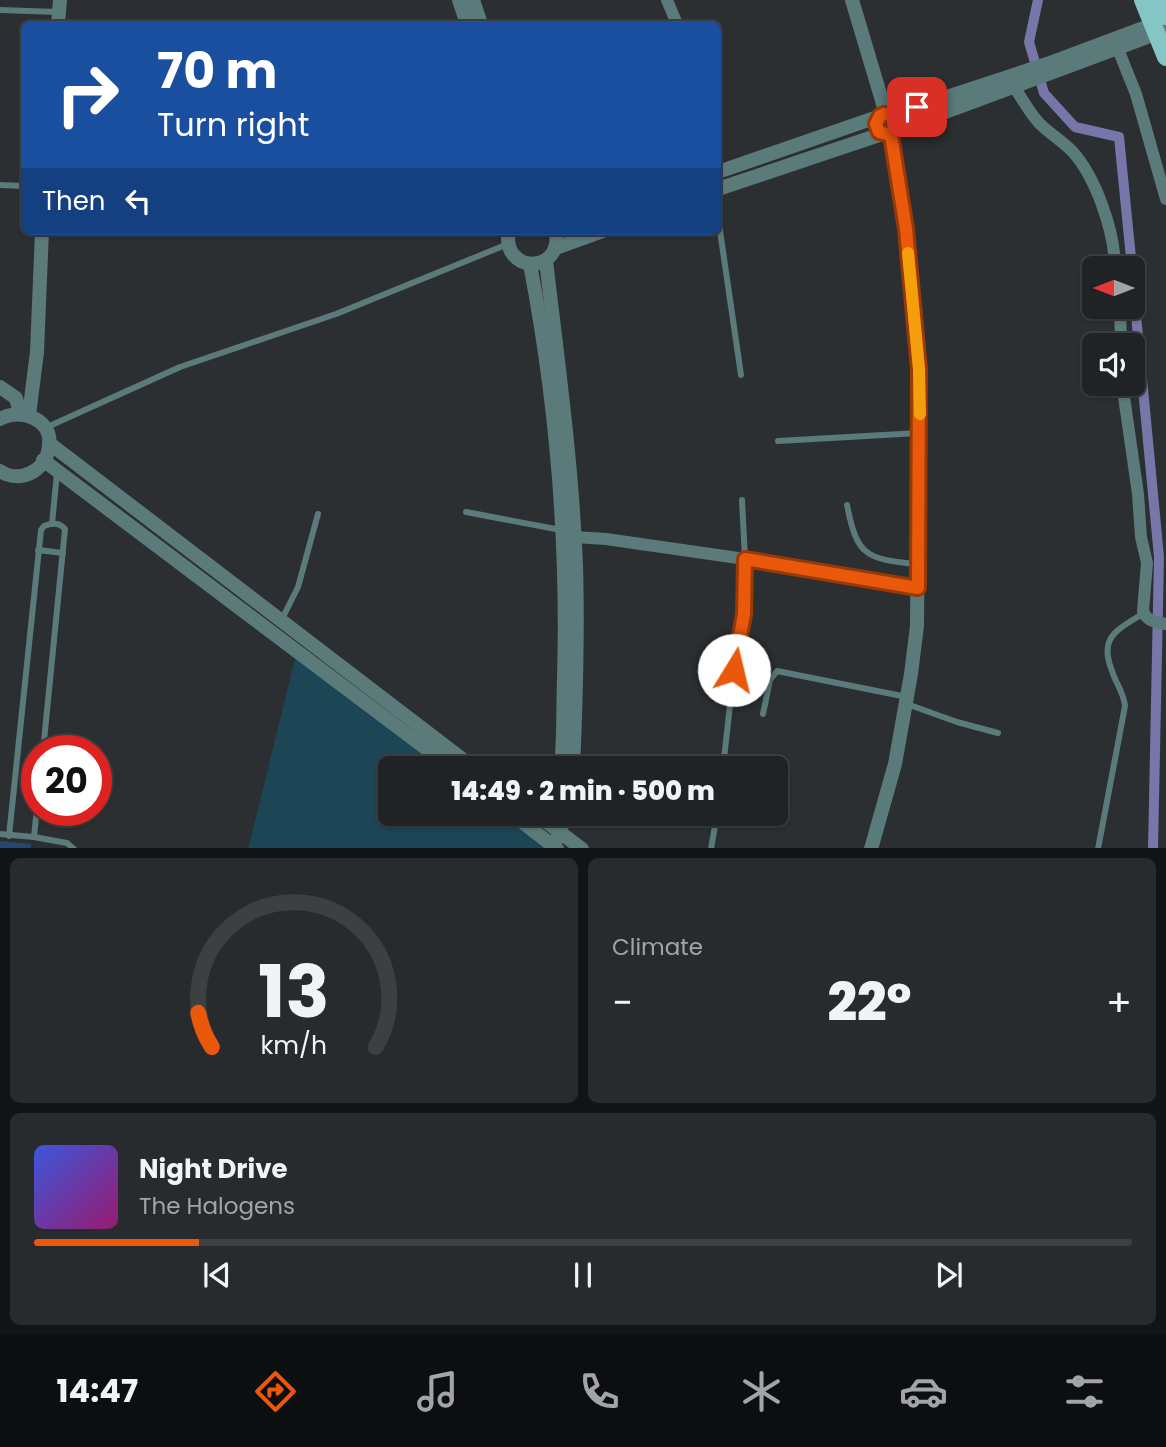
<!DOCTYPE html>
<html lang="en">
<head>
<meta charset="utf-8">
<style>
  :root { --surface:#202325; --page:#282b2d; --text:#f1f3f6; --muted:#a2a4a7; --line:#3d4042; --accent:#ea580c }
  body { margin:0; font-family:Poppins,sans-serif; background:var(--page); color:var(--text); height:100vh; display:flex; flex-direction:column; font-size:26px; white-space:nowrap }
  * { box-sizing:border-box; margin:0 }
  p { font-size:23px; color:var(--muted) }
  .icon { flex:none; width:38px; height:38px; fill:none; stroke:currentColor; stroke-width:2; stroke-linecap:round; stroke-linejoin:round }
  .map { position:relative; height:848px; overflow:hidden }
  .side { display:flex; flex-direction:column; gap:10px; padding:10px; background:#121314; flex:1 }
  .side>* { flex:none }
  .banner { position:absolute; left:21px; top:21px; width:700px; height:214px; border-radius:10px; box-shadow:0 2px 5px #0004,0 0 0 2px var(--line); background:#1a4fa0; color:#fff; overflow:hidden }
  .needle { width:46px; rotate:270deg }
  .fabs { position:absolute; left:1082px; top:256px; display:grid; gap:14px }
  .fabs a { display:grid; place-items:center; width:63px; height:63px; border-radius:10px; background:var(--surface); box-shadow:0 2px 5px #0004,0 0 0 2px var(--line); font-size:35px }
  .speed { position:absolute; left:21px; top:735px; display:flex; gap:14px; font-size:35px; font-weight:700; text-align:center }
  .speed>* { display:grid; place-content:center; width:91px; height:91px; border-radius:50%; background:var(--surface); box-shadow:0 2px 5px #0004,0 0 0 2px var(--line); line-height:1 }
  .speed .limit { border:10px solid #d22; background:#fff; color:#111 }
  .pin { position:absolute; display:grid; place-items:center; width:60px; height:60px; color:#fff; margin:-30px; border-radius:14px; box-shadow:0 4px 10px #0006 }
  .me { position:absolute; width:77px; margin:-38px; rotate:9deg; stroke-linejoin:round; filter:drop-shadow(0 0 5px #0008) }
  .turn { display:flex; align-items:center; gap:24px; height:147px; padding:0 21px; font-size:32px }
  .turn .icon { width:91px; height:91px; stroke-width:2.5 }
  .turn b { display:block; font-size:49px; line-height:60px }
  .then { display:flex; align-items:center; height:66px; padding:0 21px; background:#0003; gap:14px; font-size:26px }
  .big { font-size:52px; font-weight:800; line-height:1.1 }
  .side .widget { flex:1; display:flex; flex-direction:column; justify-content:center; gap:10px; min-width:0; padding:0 24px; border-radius:10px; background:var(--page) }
  .side .dial { align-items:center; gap:0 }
  .dial svg { height:182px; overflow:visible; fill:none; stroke:var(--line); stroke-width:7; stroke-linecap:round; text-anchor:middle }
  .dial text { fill:var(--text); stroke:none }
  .song { display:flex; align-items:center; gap:21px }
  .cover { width:84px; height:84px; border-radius:10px; background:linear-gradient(135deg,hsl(230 70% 55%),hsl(320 70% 35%)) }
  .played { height:7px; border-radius:4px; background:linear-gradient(90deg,var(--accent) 15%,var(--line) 15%) }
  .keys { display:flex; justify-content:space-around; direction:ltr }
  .heat { display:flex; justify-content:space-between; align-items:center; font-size:38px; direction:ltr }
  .side .tiles { flex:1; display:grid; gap:10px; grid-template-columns:1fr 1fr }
  .widget:last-child { grid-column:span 2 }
  .trip { position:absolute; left:378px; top:756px; width:410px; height:70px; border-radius:10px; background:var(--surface); box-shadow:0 2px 5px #0004,0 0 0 2px var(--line); font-weight:800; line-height:70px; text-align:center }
  .tab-bar { display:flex; height:112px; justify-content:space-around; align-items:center; background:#0d0e0f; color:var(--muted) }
  .tab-bar .icon { width:49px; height:49px }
  .tab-bar .selected { color:var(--accent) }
  .tab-bar b { font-size:32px; color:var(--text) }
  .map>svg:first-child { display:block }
</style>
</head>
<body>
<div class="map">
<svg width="1166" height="849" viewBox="0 0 1166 849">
  <rect width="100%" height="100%" fill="#2b2f31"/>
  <polygon fill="#1c4555" points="296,655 446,768 390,768 390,814 506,814 552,849 248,849"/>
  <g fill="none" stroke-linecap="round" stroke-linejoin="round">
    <g stroke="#7776a9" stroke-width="10">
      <polyline points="1038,0 1029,42 1044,93 1075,127 1119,137 1132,268"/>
      <polyline points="1132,273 1159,557 1153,849"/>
    </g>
  </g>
  <polygon fill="#27466e" points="0,841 31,844 31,849 0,849"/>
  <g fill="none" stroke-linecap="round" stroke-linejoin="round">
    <g stroke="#5b7a7a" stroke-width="6">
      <polyline points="0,10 58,12"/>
      <polyline points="0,185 24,186"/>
      <polyline points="718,217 741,375"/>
      <polyline points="45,428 180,367 336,314 508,244"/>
      <polyline points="778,441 919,433"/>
      <path d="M847,505c10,51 19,54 69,59"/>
      <polyline points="466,512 561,530"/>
      <polyline points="52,524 57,473"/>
      <polyline points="38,550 63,553"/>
      <polyline points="282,619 298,587 318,514"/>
      <polyline points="907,704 957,722 998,733"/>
      <polyline points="763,714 770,680 777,671 907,697"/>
      <polyline points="723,768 736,651 744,614 745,559 742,500"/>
      <polyline points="0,834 34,837 37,808"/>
      <path d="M9,836l32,-306 3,-4c8,-3 15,-4 21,3l-22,222"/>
      <polyline points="34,837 67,843 74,849"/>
      <polyline points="711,849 717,814"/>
      <path d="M1098,849l27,-143c-1,-10 -5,-17 -9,-25 -18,-41 -7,-47 28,-68"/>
    </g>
    <g stroke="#5b7a7a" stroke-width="12">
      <polyline points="667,0 677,24"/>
      <polyline points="1118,49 1136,94 1166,199"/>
      <path d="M1014,86c8,13 15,26 25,37 10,10 23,18 33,28 24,26 43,82 43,117"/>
      <polyline points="1120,306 1121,345"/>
      <path d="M1122,383l16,111 3,43 6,26 -4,48c4,11 13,11 23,13"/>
      <polyline points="574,537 606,539 745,559 918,588"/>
    </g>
    <g stroke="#5b7a7a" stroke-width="14">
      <polyline points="459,0 467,24"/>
      <polyline points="473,0 481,24"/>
      <polyline points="852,0 886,114"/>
      <polyline points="58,24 60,0"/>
      <polyline points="892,115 1047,64 1162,21"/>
      <polyline points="897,130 1166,30"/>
      <polyline points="718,172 880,116"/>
      <polyline points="718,189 882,134"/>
      <path d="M509,231c-9,42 54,45 47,0"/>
      <polyline points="556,248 603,231"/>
      <path d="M546,261c12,101 26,202 30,304 2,67 0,136 -3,203"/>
      <path d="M530,264c26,136 38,276 34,414 -1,30 0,60 -3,90"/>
      <polyline points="0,387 16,398 20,413"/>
      <polyline points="29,415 37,352 42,231"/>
      <path d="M0,419c21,-12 54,1 49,28 -3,24 -29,37 -49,24"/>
      <polyline points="49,443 474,768"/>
      <polyline points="43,460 452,768"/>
      <polyline points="512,814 557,849"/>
      <polyline points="536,814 582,849"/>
      <polyline points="557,839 566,814"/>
      <polyline points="871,849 895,764 911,674 917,626 919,369 906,229 891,135"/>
    </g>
    <g stroke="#84c5c6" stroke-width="18">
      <polyline points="1143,0 1166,57"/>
      <polyline points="1160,0 1166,16"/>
    </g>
  </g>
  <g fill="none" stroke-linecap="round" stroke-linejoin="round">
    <g stroke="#983908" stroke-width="18">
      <polyline id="route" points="734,670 744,614 745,559 918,588 919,369 906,229 891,135 879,132 876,124 880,116 884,114 892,115 917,107"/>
    </g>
    <use href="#route" stroke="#ea580c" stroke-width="12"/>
    <polyline stroke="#f59e0b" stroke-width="12" points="908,253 919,369 920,414"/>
  </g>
</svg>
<div class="fabs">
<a><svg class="needle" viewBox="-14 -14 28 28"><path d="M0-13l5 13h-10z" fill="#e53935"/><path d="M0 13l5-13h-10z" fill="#a2a4a7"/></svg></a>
<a><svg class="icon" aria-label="sound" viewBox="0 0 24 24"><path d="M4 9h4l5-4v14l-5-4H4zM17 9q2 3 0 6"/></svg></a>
</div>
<div class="speed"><div class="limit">20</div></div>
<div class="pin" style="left:917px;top:107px;background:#d93025"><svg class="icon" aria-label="arrive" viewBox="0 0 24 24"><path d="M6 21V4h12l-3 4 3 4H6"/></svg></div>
<svg class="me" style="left:734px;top:670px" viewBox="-20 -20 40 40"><circle r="19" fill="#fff"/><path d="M0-13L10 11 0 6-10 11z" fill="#ea580c"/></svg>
<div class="trip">14:49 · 2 min · 500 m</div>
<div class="banner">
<div class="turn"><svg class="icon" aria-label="right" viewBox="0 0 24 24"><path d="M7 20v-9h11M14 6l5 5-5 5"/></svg><div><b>70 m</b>Turn right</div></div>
<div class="then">Then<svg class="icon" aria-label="left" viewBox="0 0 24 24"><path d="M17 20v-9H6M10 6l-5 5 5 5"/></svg></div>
</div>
</div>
<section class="side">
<div class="tiles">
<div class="widget dial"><svg viewBox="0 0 100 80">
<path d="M14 69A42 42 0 1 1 86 69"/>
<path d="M14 69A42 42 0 0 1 8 54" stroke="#ea580c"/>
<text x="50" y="56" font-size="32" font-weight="700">13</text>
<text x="50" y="72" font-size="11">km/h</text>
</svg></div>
<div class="widget"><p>Climate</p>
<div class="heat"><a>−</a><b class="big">22°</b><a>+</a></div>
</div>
<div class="widget">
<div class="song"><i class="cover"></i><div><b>Night Drive</b><p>The Halogens</p></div></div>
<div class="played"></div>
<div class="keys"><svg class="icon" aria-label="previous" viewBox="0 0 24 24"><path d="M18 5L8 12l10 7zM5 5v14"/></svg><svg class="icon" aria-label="pause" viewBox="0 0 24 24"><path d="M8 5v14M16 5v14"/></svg><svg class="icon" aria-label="next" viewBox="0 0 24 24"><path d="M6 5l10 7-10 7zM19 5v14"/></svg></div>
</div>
</div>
</section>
<nav class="tab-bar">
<b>14:47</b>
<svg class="icon selected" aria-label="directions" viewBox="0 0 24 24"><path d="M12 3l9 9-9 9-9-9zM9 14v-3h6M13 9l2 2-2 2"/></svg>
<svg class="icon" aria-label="music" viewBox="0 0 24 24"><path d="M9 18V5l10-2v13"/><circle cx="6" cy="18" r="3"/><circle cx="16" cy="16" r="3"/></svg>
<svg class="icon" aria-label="phone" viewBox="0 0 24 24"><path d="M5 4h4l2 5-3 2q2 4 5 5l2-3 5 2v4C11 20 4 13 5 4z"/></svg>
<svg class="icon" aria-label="climate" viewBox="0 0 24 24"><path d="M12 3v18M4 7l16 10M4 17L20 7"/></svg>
<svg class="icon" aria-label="car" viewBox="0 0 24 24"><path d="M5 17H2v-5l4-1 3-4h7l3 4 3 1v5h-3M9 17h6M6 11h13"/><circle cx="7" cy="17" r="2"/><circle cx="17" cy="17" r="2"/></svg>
<svg class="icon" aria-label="filters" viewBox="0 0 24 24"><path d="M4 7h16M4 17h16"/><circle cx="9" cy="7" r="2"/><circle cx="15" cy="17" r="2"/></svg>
</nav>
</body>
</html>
